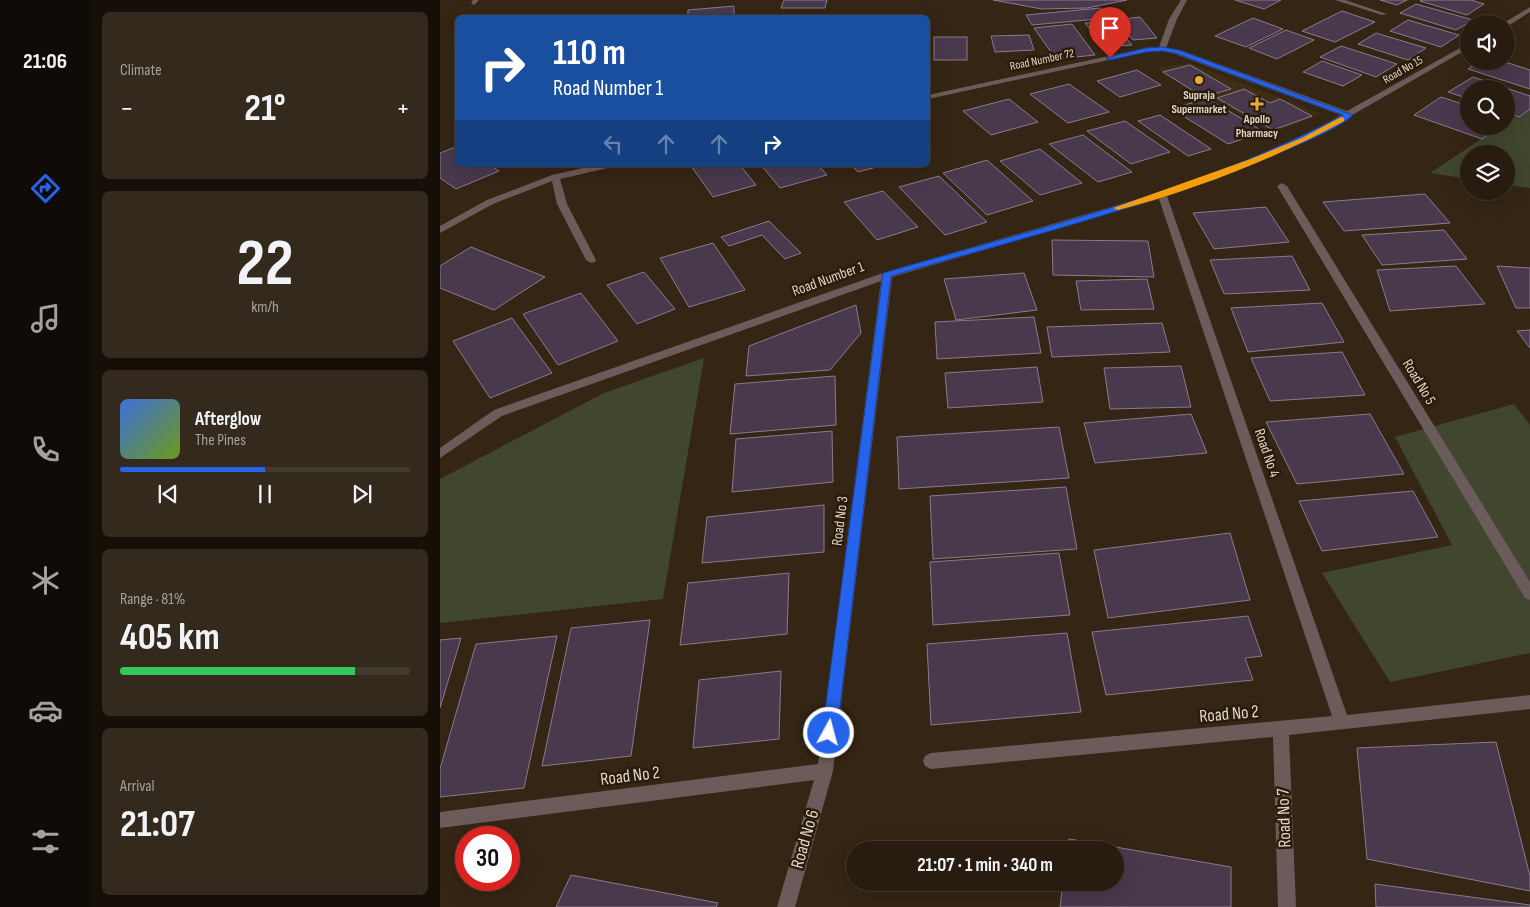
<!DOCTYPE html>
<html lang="en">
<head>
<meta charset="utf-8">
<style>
  :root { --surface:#271c0f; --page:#33291d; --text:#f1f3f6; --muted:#a4a19e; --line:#433a2f; --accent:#2563eb }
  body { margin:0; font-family:"Sofia Sans Condensed",sans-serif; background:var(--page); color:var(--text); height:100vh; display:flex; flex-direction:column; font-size:19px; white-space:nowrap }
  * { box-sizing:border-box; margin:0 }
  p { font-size:16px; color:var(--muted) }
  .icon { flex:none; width:28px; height:28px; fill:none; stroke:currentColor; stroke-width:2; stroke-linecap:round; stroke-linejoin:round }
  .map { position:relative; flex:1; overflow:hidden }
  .details { display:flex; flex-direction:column; gap:12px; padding:12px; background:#150f08; width:350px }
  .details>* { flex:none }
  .top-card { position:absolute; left:15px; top:15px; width:475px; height:152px; border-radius:8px; box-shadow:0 5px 20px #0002,0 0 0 1px var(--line); background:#1a4fa0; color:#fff; overflow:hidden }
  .tools { position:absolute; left:1020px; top:15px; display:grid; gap:10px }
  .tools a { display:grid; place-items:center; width:55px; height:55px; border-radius:50%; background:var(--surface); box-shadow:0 5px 20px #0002,0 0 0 1px var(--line); font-size:25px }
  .speed { position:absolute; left:15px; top:826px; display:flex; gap:10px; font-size:25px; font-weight:700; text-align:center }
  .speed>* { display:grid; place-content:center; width:65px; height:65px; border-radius:50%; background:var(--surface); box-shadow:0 5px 20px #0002,0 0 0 1px var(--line); line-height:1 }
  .speed .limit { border:8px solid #d22; background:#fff; color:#111 }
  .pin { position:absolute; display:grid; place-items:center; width:42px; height:42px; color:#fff; margin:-51px -21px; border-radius:50% 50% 50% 0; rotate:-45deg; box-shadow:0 0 5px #0007 }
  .pin .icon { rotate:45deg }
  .me { position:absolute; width:55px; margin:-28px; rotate:7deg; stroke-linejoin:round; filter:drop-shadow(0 0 4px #0008) }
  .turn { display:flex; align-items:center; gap:18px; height:105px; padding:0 15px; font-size:22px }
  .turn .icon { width:65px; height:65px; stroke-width:2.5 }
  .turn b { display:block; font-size:35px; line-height:42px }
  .lanes { display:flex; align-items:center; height:48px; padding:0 15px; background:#0003; justify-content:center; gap:25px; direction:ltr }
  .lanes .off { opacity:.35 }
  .big { font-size:38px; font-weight:700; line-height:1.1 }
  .details .widget { flex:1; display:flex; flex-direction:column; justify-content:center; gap:8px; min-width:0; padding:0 18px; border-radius:8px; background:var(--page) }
  .details .dial { align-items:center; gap:0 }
  .dial b { font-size:65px; line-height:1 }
  .song { display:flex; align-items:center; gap:15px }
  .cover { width:60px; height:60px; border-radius:8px; background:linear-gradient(135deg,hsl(220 70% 55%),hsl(80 70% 35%)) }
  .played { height:5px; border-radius:2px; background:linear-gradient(90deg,var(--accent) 50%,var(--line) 50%) }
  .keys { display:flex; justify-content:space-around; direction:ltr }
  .heat { display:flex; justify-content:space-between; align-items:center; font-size:28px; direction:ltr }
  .charge { height:8px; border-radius:4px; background:linear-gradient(90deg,#34c759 81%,var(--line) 0) }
  .trip { position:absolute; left:406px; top:841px; width:278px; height:50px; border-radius:25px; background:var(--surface); box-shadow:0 5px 20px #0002,0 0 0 1px var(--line); font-weight:700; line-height:50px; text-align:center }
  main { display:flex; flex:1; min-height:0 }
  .menu { display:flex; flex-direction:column; width:90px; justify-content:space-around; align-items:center; background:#100b06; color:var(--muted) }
  .menu .icon { width:35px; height:35px }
  .menu .current { color:var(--accent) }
  .menu b { font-size:22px; color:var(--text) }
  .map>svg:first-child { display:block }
</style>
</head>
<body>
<main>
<nav class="menu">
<b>21:06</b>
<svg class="icon current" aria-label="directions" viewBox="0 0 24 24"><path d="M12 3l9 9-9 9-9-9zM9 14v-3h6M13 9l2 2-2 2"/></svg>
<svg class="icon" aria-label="music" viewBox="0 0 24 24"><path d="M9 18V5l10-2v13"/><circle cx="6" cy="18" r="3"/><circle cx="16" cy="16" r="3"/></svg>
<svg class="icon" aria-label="phone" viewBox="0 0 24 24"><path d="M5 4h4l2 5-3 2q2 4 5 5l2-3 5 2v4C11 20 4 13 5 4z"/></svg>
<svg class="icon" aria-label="climate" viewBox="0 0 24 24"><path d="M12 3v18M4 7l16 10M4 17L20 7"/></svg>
<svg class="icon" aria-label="car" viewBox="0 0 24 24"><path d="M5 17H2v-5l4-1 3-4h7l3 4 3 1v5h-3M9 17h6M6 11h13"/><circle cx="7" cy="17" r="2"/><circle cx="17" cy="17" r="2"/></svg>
<svg class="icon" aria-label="filters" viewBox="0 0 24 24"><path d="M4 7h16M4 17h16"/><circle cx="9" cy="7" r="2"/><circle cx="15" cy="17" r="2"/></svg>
</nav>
<section class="details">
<div class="widget"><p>Climate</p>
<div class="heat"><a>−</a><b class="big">21°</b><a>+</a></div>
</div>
<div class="widget dial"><b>22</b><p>km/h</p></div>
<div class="widget">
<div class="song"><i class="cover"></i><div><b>Afterglow</b><p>The Pines</p></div></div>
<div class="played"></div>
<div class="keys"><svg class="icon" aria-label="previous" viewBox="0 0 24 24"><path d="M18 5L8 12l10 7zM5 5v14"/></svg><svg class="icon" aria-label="pause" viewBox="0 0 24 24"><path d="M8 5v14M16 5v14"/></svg><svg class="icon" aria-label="next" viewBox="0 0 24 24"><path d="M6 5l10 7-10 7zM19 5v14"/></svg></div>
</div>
<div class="widget"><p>Range · 81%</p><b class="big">405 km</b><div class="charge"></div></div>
<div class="widget"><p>Arrival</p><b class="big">21:07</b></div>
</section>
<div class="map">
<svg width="1090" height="907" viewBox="0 0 1090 907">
  <rect width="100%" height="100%" fill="#342514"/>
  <polygon fill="#402d15" points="749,63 882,114 833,133 769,97 761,98 716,68"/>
  <g fill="#41462e">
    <polygon points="1090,107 1090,188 1066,185 1066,154 1029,154 1029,179 990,173 1061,126 1066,126 1066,123"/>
    <polygon points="264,358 223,599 0,623 0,479 164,393"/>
    <polygon points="1074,404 1090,425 1090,653 950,682 882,573 1012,545 955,437"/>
  </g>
  <g fill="#48394c" stroke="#8b7a8f">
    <polygon points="344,0 387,0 385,8 341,8"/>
    <polygon points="553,0 687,0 647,8 602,9"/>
    <polygon points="795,0 841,0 824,9"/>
    <polygon points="940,0 967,0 957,5"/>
    <polygon points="982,0 1031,0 1044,4 1027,15 980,1"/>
    <polygon points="976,4 1033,20 1016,30 960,13"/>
    <polygon points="294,6 294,18 248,18 248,10"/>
    <polygon points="660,8 668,18 592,25 586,15"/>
    <polygon points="902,11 935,22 895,42 862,31"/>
    <polygon points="700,17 717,38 693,40 676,20"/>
    <polygon points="813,18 843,29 806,47 775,36"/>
    <polygon points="968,20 1019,35 1001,47 950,31"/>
    <polygon points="672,21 692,45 664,47 645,23"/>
    <polygon points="632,24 655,55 616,59 594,28"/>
    <polygon points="846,30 874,40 837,59 809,48"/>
    <polygon points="936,33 986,48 968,60 918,44"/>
    <polygon points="589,35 594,50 555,52 551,36"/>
    <rect x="494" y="37" width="33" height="23"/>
    <polygon points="901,46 957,64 936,77 880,57"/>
    <polygon points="882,61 922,75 903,86 863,72"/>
    <polygon points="1040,61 1062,61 1090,70 1090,89 1028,69"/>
    <polygon points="750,65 791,89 763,97 723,72"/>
    <polygon points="697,70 721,85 680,97 657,81"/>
    <polygon points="1033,77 1090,96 1090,109 1079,117 1066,112 1066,89 1029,89 1029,99 1008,92"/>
    <polygon points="629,84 669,112 628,123 590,94"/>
    <polygon points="804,89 830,103 840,99 872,116 833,130 777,98"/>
    <polygon points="1001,97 1029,106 1029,126 1059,126 1042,139 974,115"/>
    <polygon points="767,98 824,132 788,144 732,109"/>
    <polygon points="569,99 598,122 551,135 523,111"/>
    <polygon points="720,115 771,149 748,156 698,121"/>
    <polygon points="685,121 730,152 691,164 647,131"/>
    <polygon points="643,135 692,172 658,182 609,144"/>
    <polygon points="18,146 18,165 50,165 59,171 16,189 0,178 0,153"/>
    <polygon points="600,149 642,183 600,195 560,161"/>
    <polygon points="547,160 593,201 547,215 503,173"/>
    <polygon points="300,165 316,185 273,197 251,166"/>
    <polygon points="321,165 378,165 387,175 340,188"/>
    <polygon points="411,165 444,165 418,172"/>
    <polygon points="499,176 547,222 505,235 459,187"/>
    <polygon points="443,191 478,227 437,240 404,202"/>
    <polygon points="985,194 1010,223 904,231 883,202"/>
    <polygon points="826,207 849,242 774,249 753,213"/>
    <polygon points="329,221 361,253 345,259 322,235 289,246 281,237"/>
    <polygon points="1004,230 1027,259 942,265 922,235"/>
    <polygon points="612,240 708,241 714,277 613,275"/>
    <polygon points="273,243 305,290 249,307 220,258"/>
    <polygon points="31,247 105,277 54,310 0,288 0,266"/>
    <polygon points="852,256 870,290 784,294 770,260"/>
    <polygon points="1016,266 1045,304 950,311 937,270"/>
    <polygon points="1057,266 1090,268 1090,308 1076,308"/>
    <polygon points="204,272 235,309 197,324 167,285"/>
    <polygon points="584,273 597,310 516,320 504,279"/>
    <polygon points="707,279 714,309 641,310 636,281"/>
    <polygon points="141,293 178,341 118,365 83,314"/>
    <polygon points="882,303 904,342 808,352 791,308"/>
    <polygon points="416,305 421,333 390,370 306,376 309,346"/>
    <polygon points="594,317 601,353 497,359 495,322"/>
    <polygon points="72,318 112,373 50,398 13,341"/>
    <polygon points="722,323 730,352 612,357 607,327"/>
    <polygon points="1090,330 1090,348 1077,331"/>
    <polygon points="902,352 925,395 830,401 811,358"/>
    <polygon points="741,366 751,407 670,409 664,368"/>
    <polygon points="597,367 603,402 508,408 505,373"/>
    <polygon points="395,376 396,425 290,434 295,384"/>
    <polygon points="751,414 767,453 655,463 644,423"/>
    <polygon points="930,414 964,474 857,484 826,422"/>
    <polygon points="619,427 629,478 459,489 457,437"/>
    <polygon points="392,431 393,482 292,492 296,439"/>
    <polygon points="626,487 637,549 493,559 490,496"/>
    <polygon points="973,491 998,537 882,551 859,501"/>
    <polygon points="384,505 384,552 262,563 267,517"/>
    <polygon points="790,533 810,600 668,618 654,550"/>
    <polygon points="619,553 630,615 493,625 490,562"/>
    <polygon points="349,573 347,634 240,645 248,583"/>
    <polygon points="808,616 822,656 805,658 813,680 666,695 652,632"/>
    <polygon points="210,620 191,756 102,766 131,628"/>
    <polygon points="627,633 641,712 491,725 487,644"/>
    <polygon points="117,636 84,788 0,797 0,769 36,644"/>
    <polygon points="21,638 0,708 0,640"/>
    <polygon points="341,671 339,739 253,748 259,680"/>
    <polygon points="1056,742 1090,876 1090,891 927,859 917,748"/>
    <polygon points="629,839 791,867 791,907 620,907 623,882 675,882 675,850 627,850"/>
    <polygon points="131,875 278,903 276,907 116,907"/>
    <polygon points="935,884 1090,905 1090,907 936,907"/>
  </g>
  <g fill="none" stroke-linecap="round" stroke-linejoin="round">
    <g fill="#6b5b5a" fill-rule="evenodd">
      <polygon points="33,0 39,0 34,5 31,3"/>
      <polygon points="741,0 747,0 737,19 726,48 740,50 907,111 1029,43 1029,48 867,141 814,164 727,196 907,715 1090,695 1090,709 849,735 856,907 838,907 833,737 491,769 485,766 483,761 485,756 491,753 892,716 719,199 452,277 393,771 355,907 337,907 374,780 0,828 0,812 378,764 441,281 62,416 0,458 0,448 54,410 443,273 719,193 808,160 861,137 901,115 735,54 722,51 706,52 488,99 488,95 706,48 719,47 729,19"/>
      <polygon points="895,0 905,0 947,14 942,15"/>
      <polygon points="1090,7 1090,12 1068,26 1062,24"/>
      <polygon points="157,165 173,165 172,167 120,179 127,204 156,260 155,262 151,263 146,260 117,204 112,181 53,204 0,233 0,226 47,200 112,175"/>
      <polygon points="842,183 847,186 1090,582 1090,600 1085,598 837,186"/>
    </g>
  </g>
  <path fill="#2563eb" stroke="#184099" d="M722,47l17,3 174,65c-17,16 -59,31 -81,41 -123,51 -253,83 -381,120l-54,457 -2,4 -6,2 -5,-2 -2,-4 61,-460c154,-45 318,-82 460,-158l-168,-62 -13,-2 -16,1 -36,8 -4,-2 40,-10z"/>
  <path fill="#f59e0b" d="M901,117l3,1v3c-70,38 -149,69 -226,89l-5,-2 135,-48 54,-22z"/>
  <g fill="#e4ad35" stroke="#2a1c0a" stroke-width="2">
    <circle cx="759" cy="80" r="5"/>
    <path d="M814.5 96.5h5v5h5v5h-5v5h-5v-5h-5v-5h5z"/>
  </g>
  <g text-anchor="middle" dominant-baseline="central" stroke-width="5" stroke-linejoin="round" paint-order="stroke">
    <g font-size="12" fill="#dfd5ca" stroke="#2a1c0a">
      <text transform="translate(602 60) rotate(-12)">Road Number 72</text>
      <text transform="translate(963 70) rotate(-30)">Road No 15</text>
    </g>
    <g font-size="12" font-weight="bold" fill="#dfd5ca" stroke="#2a1c0a">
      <text x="759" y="95">Supraja<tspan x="759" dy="14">Supermarket</tspan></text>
      <text x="817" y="119">Apollo<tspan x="817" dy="14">Pharmacy</tspan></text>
    </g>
    <g font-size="15" fill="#dfd5ca" stroke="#2a1c0a">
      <text transform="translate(388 279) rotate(-20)">Road Number 1</text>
      <text transform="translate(979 382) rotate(59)">Road No 5</text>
      <text transform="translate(827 453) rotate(71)">Road No 4</text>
      <text transform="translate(400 521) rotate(-83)">Road No 3</text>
    </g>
    <g font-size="18" fill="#dfd5ca" stroke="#2a1c0a">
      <text transform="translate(789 714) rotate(-5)">Road No 2</text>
      <text transform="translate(190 776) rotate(-7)">Road No 2</text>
      <text transform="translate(844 818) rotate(-92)">Road No 7</text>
      <text transform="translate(365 839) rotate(-74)">Road No 6</text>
    </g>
  </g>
</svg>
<div class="tools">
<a><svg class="icon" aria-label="sound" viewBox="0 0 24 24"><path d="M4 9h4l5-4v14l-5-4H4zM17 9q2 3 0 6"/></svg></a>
<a><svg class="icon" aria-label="search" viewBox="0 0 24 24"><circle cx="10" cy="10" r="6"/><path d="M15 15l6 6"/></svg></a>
<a><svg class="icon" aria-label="layers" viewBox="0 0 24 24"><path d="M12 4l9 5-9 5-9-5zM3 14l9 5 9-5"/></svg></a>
</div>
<div class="speed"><div class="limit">30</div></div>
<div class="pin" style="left:670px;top:58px;background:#d93025"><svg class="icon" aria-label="arrive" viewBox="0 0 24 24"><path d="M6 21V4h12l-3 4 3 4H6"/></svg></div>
<svg class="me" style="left:389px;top:733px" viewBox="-20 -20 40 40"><circle r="17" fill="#2563eb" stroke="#fff" stroke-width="3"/><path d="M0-11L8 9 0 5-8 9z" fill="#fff"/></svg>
<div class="trip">21:07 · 1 min · 340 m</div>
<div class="top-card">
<div class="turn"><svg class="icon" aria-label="right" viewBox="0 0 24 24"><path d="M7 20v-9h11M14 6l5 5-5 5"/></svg><div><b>110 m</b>Road Number 1</div></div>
<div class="lanes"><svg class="icon off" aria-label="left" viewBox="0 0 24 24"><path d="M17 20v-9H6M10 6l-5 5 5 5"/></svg><svg class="icon off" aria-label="ahead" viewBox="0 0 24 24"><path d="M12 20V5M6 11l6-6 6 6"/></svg><svg class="icon off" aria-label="ahead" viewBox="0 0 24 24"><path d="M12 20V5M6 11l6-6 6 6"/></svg><svg class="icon" aria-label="right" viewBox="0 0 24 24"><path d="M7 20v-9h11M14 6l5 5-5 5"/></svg></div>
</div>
</div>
</main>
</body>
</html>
